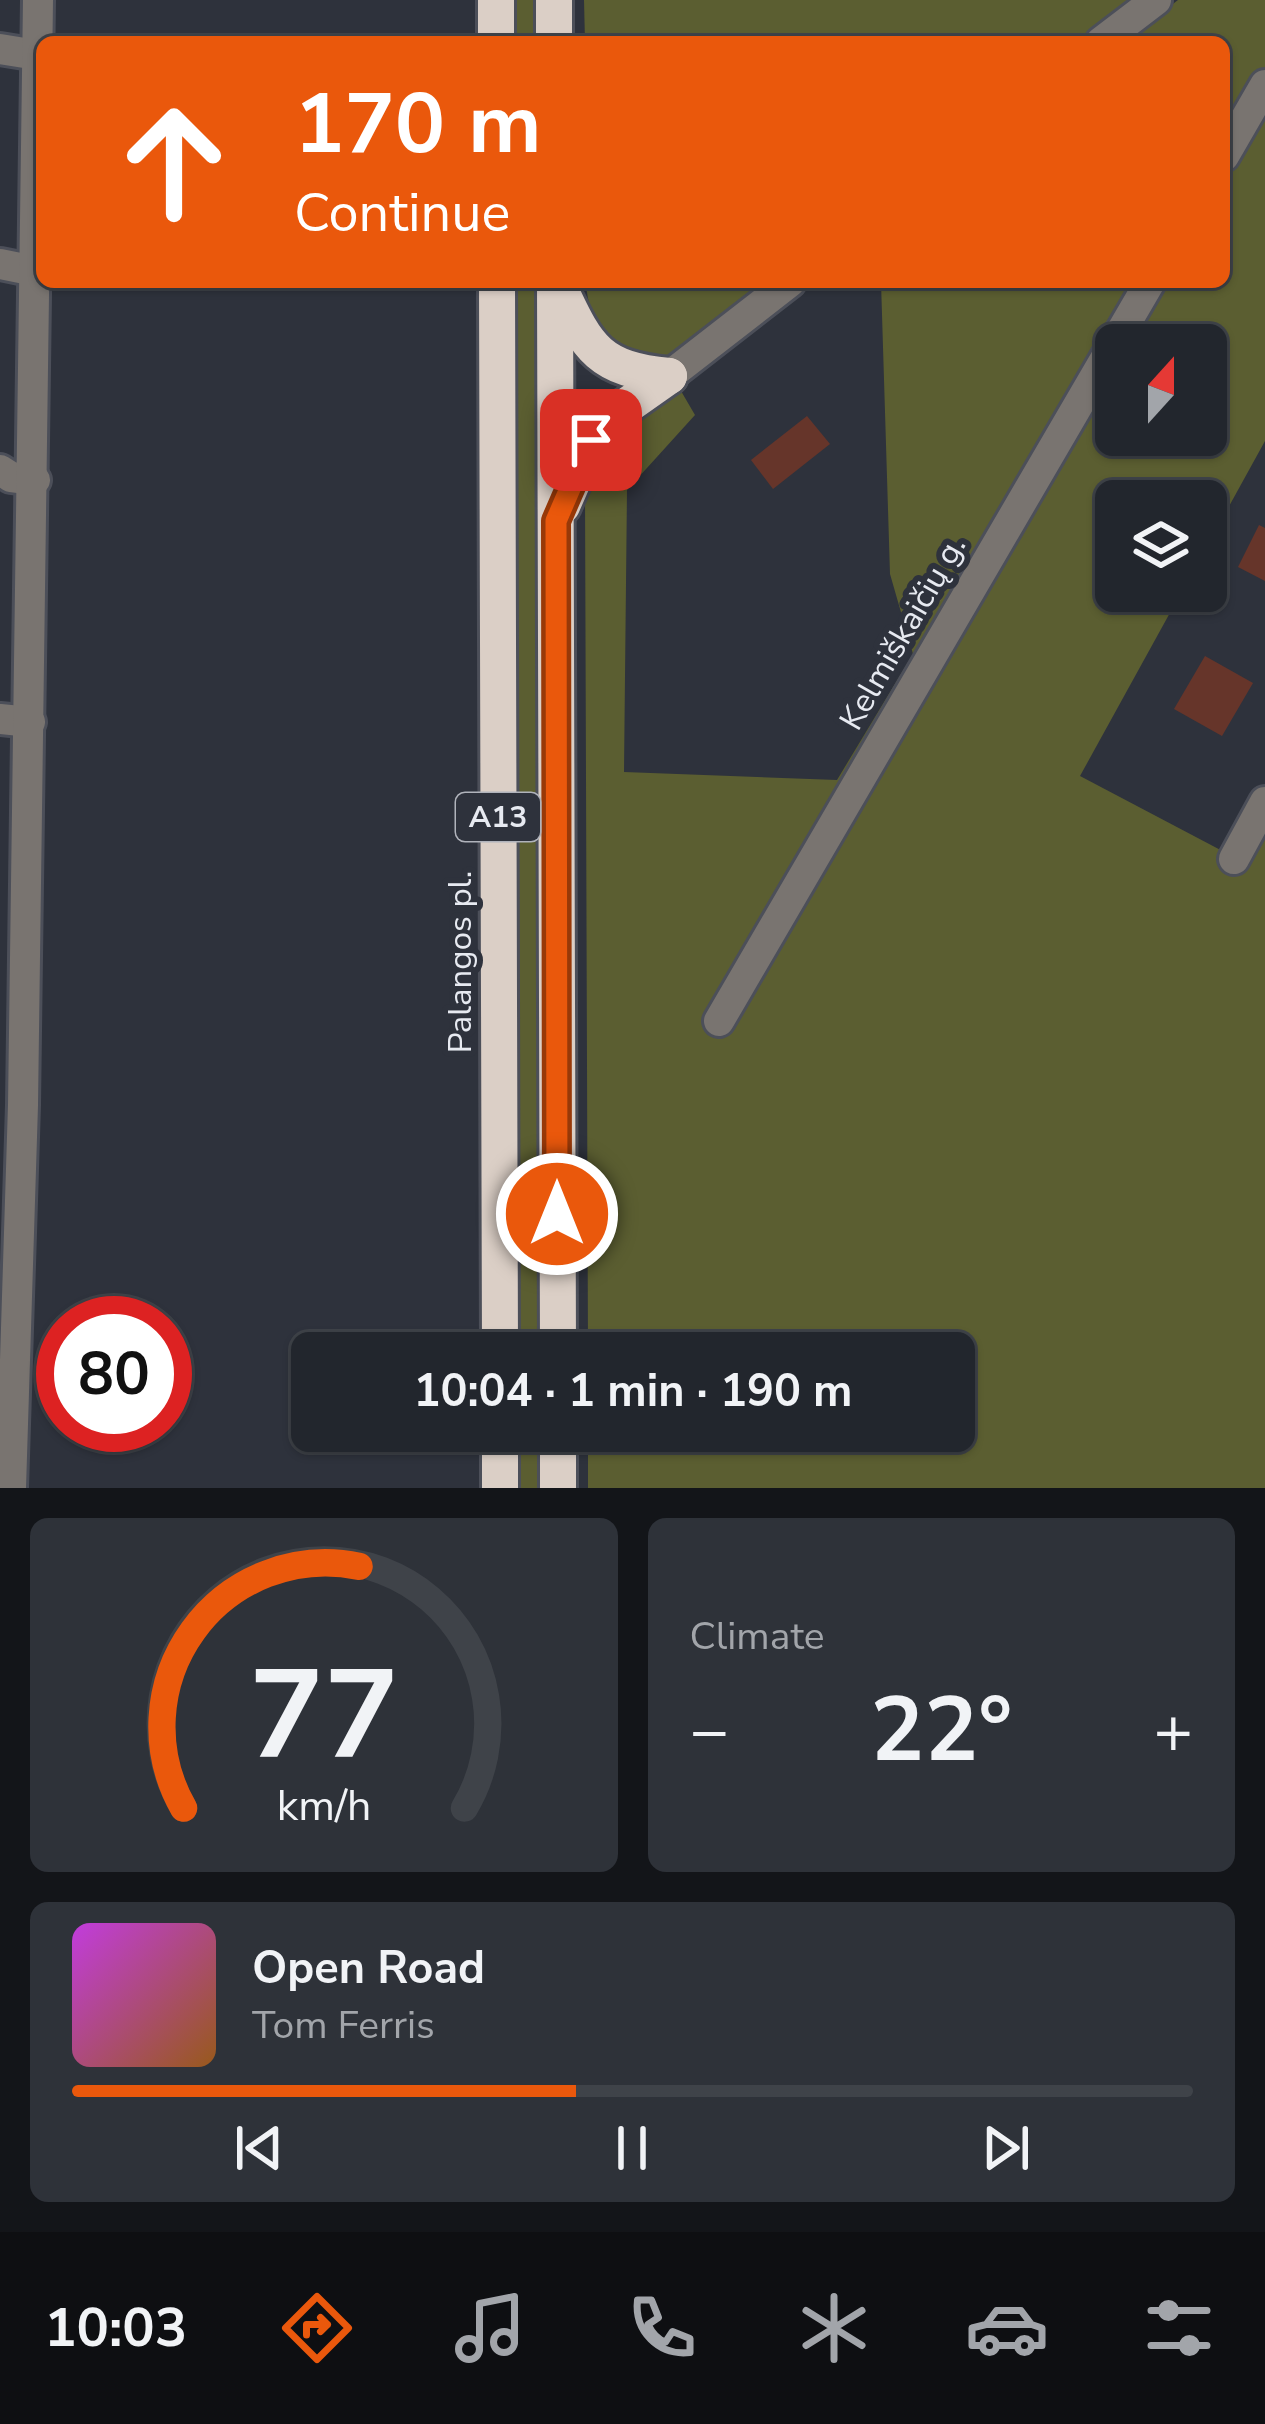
<!DOCTYPE html>
<html lang="en">
<head>
<meta charset="utf-8">
<style>
  :root { --surface:#22262d; --page:#2e3239; --text:#f1f3f6; --muted:#a2a5aa; --line:#3f4349; --accent:#ea580c }
  body { margin:0; font-family:"Nunito Sans",sans-serif; background:var(--page); color:var(--text); height:100vh; display:flex; flex-direction:column; font-size:45px; white-space:nowrap }
  * { box-sizing:border-box; margin:0 }
  p { font-size:39px; color:var(--muted) }
  .icon { flex:none; width:66px; height:66px; fill:none; stroke:currentColor; stroke-width:2; stroke-linecap:round; stroke-linejoin:round }
  .map { position:relative; height:1488px; overflow:hidden }
  .sheet { display:flex; flex-direction:column; gap:30px; padding:30px; background:#131519; flex:1 }
  .sheet>* { flex:none }
  .banner { position:absolute; left:36px; top:36px; width:1194px; height:252px; border-radius:18px; box-shadow:0 3px 9px #0004,0 0 0 3px var(--line); background:#ea580c; color:#fff; overflow:hidden }
  .needle { width:78px; rotate:21deg }
  .tools { position:absolute; left:1095px; top:324px; display:grid; gap:24px }
  .tools a { display:grid; place-items:center; width:132px; height:132px; border-radius:18px; background:var(--surface); box-shadow:0 3px 9px #0004,0 0 0 3px var(--line); font-size:60px }
  .speed { position:absolute; left:36px; top:1296px; display:flex; gap:24px; font-size:60px; font-weight:700; text-align:center }
  .speed>* { display:grid; place-content:center; width:156px; height:156px; border-radius:50%; background:var(--surface); box-shadow:0 3px 9px #0004,0 0 0 3px var(--line); line-height:1 }
  .speed .limit { border:18px solid #d22; background:#fff; color:#111 }
  .pin { position:absolute; display:grid; place-items:center; width:102px; height:102px; color:#fff; margin:-51px; border-radius:24px; box-shadow:0 6px 18px #0006 }
  .me { position:absolute; width:132px; margin:-66px; rotate:0deg; stroke-linejoin:round; filter:drop-shadow(0 0 9px #0008) }
  .turn { display:flex; align-items:center; gap:42px; height:252px; padding:0 60px; font-size:54px }
  .turn .icon { width:156px; height:156px; stroke-width:2.5 }
  .turn b { display:block; font-size:84px; line-height:102px }
  .big { font-size:90px; font-weight:700; line-height:1.1 }
  .sheet .widget { flex:1; display:flex; flex-direction:column; justify-content:center; gap:18px; min-width:0; padding:0 42px; border-radius:18px; background:var(--page) }
  .sheet .dial { align-items:center; gap:0 }
  .dial svg { height:312px; overflow:visible; fill:none; stroke:var(--line); stroke-width:7; stroke-linecap:round; text-anchor:middle }
  .dial text { fill:var(--text); stroke:none }
  .song { display:flex; align-items:center; gap:36px }
  .cover { width:144px; height:144px; border-radius:18px; background:linear-gradient(135deg,hsl(290 70% 55%),hsl(30 70% 35%)) }
  .played { height:12px; border-radius:6px; background:linear-gradient(90deg,var(--accent) 45%,var(--line) 45%) }
  .keys { display:flex; justify-content:space-around; direction:ltr }
  .heat { display:flex; justify-content:space-between; align-items:center; font-size:66px; direction:ltr }
  .sheet .tiles { flex:1; display:grid; gap:30px; grid-template-columns:1fr 1fr }
  .widget:last-child { grid-column:span 2 }
  .trip { position:absolute; left:291px; top:1332px; width:684px; height:120px; border-radius:18px; background:var(--surface); box-shadow:0 3px 9px #0004,0 0 0 3px var(--line); font-weight:700; line-height:120px; text-align:center }
  .tab-bar { display:flex; height:192px; justify-content:space-around; align-items:center; background:#0e0f12; color:var(--muted) }
  .tab-bar .icon { width:84px; height:84px }
  .tab-bar .selected { color:var(--accent) }
  .tab-bar b { font-size:54px; color:var(--text) }
  .map>svg:first-child { display:block }
</style>
</head>
<body>
<div class="map">
<svg width="1265" height="1488" viewBox="0 0 1265 1488">
  <rect width="100%" height="100%" fill="#2e323c"/>
  <g fill="#5b5e31" fill-rule="evenodd">
    <rect x="516" y="0" width="19" height="42"/>
    <polygon points="584,0 1131,0 1077,42 585,42"/>
    <path d="M1178,0h87v441l-59,107v-47h-90v90h66l-102,185 169,89 16,-28v651h-677v-57h366v-78h-366l-3,-859c27,-56 37,-77 96,-103l14,24 -68,75 -3,282 213,8 76,-126 -23,-80 -9,-292h343v-240h-100zM1116,345h90v90h-90z"/>
    <polygon points="517,282 536,282 538,1353 518,1353"/>
    <path d="M586,282h185l-101,76c-49,9 -82,-28 -84,-76z"/>
    <rect x="519" y="1431" width="20" height="57"/>
  </g>
  <g fill="#66352a">
    <polygon points="807,416 830,444 773,489 751,460"/>
    <polygon points="1259,525 1265,528 1265,581 1238,567"/>
    <polygon points="1205,656 1253,683 1222,736 1174,709"/>
  </g>
  <g fill="none" stroke-linecap="round" stroke-linejoin="round">
    <g stroke="#4c4f59" stroke-width="36">
      <g id="minor">
        <polyline points="1101,42 1156,0"/>
        <polyline points="0,49 37,55"/>
        <polyline points="1224,156 1265,85"/>
        <polyline points="0,264 35,271"/>
        <polyline points="669,376 790,282"/>
        <polyline points="0,470 11,477 35,480"/>
        <polyline points="0,719 30,722"/>
        <polyline points="1234,859 1265,802"/>
        <polyline points="719,1021 1150,282"/>
        <polyline points="11,1488 23,1105 38,0"/>
      </g>
    </g>
    <g stroke="#4c4f59" stroke-width="42">
      <g id="highway">
        <polyline points="496,0 496,42"/>
        <polyline points="554,0 554,42"/>
        <polyline points="497,282 500,1353"/>
        <polyline points="555,282 558,1353"/>
        <path d="M560,289c28,61 40,80 109,87"/>
        <polyline points="562,506 591,440 615,414 669,376"/>
        <polyline points="500,1431 500,1488"/>
        <polyline points="558,1431 558,1488"/>
      </g>
    </g>
    <use href="#minor" stroke="#797470" stroke-width="30"/>
    <use href="#highway" stroke="#dbcfc6" stroke-width="36"/>
  </g>
  <g fill="none" stroke-linecap="round" stroke-linejoin="round">
    <g stroke="#983908" stroke-width="30">
      <polyline id="route" points="557,1214 556,521 591,440"/>
    </g>
    <use href="#route" stroke="#ea580c" stroke-width="21"/>
  </g>
  <g text-anchor="middle" dominant-baseline="central" stroke-width="12" stroke-linejoin="round" paint-order="stroke">
    <rect fill="#2e323c" stroke="#b0b3bb" stroke-width="3" x="456" y="793" width="84" height="48" rx="9"/>
    <g font-size="30" font-weight="bold" fill="#e7eaf1">
      <text x="498" y="817">A13</text>
    </g>
    <g font-size="33" fill="#e7eaf1" stroke="#2e323c">
      <text transform="translate(903 633) rotate(-60)">Kelmiškaičių g.</text>
      <text transform="translate(460 962) rotate(-90)">Palangos pl.</text>
    </g>
  </g>
</svg>
<div class="tools">
<a><svg class="needle" viewBox="-14 -14 28 28"><path d="M0-13l5 13h-10z" fill="#e53935"/><path d="M0 13l5-13h-10z" fill="#a2a5aa"/></svg></a>
<a><svg class="icon" aria-label="layers" viewBox="0 0 24 24"><path d="M12 4l9 5-9 5-9-5zM3 14l9 5 9-5"/></svg></a>
</div>
<div class="speed"><div class="limit">80</div></div>
<div class="pin" style="left:591px;top:440px;background:#d93025"><svg class="icon" aria-label="arrive" viewBox="0 0 24 24"><path d="M6 21V4h12l-3 4 3 4H6"/></svg></div>
<svg class="me" style="left:557px;top:1214px" viewBox="-20 -20 40 40"><circle r="17" fill="#ea580c" stroke="#fff" stroke-width="3"/><path d="M0-11L8 9 0 5-8 9z" fill="#fff"/></svg>
<div class="trip">10:04 · 1 min · 190 m</div>
<div class="banner">
<div class="turn"><svg class="icon" aria-label="ahead" viewBox="0 0 24 24"><path d="M12 20V5M6 11l6-6 6 6"/></svg><div><b>170 m</b>Continue</div></div>
</div>
</div>
<section class="sheet">
<div class="tiles">
<div class="widget dial"><svg viewBox="0 0 100 80">
<path d="M14 69A42 42 0 1 1 86 69"/>
<path d="M14 69A42 42 0 0 1 59 7" stroke="#ea580c"/>
<text x="50" y="56" font-size="32" font-weight="700">77</text>
<text x="50" y="72" font-size="11">km/h</text>
</svg></div>
<div class="widget"><p>Climate</p>
<div class="heat"><a>−</a><b class="big">22°</b><a>+</a></div>
</div>
<div class="widget">
<div class="song"><i class="cover"></i><div><b>Open Road</b><p>Tom Ferris</p></div></div>
<div class="played"></div>
<div class="keys"><svg class="icon" aria-label="previous" viewBox="0 0 24 24"><path d="M18 5L8 12l10 7zM5 5v14"/></svg><svg class="icon" aria-label="pause" viewBox="0 0 24 24"><path d="M8 5v14M16 5v14"/></svg><svg class="icon" aria-label="next" viewBox="0 0 24 24"><path d="M6 5l10 7-10 7zM19 5v14"/></svg></div>
</div>
</div>
</section>
<nav class="tab-bar">
<b>10:03</b>
<svg class="icon selected" aria-label="directions" viewBox="0 0 24 24"><path d="M12 3l9 9-9 9-9-9zM9 14v-3h6M13 9l2 2-2 2"/></svg>
<svg class="icon" aria-label="music" viewBox="0 0 24 24"><path d="M9 18V5l10-2v13"/><circle cx="6" cy="18" r="3"/><circle cx="16" cy="16" r="3"/></svg>
<svg class="icon" aria-label="phone" viewBox="0 0 24 24"><path d="M5 4h4l2 5-3 2q2 4 5 5l2-3 5 2v4C11 20 4 13 5 4z"/></svg>
<svg class="icon" aria-label="climate" viewBox="0 0 24 24"><path d="M12 3v18M4 7l16 10M4 17L20 7"/></svg>
<svg class="icon" aria-label="car" viewBox="0 0 24 24"><path d="M5 17H2v-5l4-1 3-4h7l3 4 3 1v5h-3M9 17h6M6 11h13"/><circle cx="7" cy="17" r="2"/><circle cx="17" cy="17" r="2"/></svg>
<svg class="icon" aria-label="filters" viewBox="0 0 24 24"><path d="M4 7h16M4 17h16"/><circle cx="9" cy="7" r="2"/><circle cx="15" cy="17" r="2"/></svg>
</nav>
</body>
</html>
